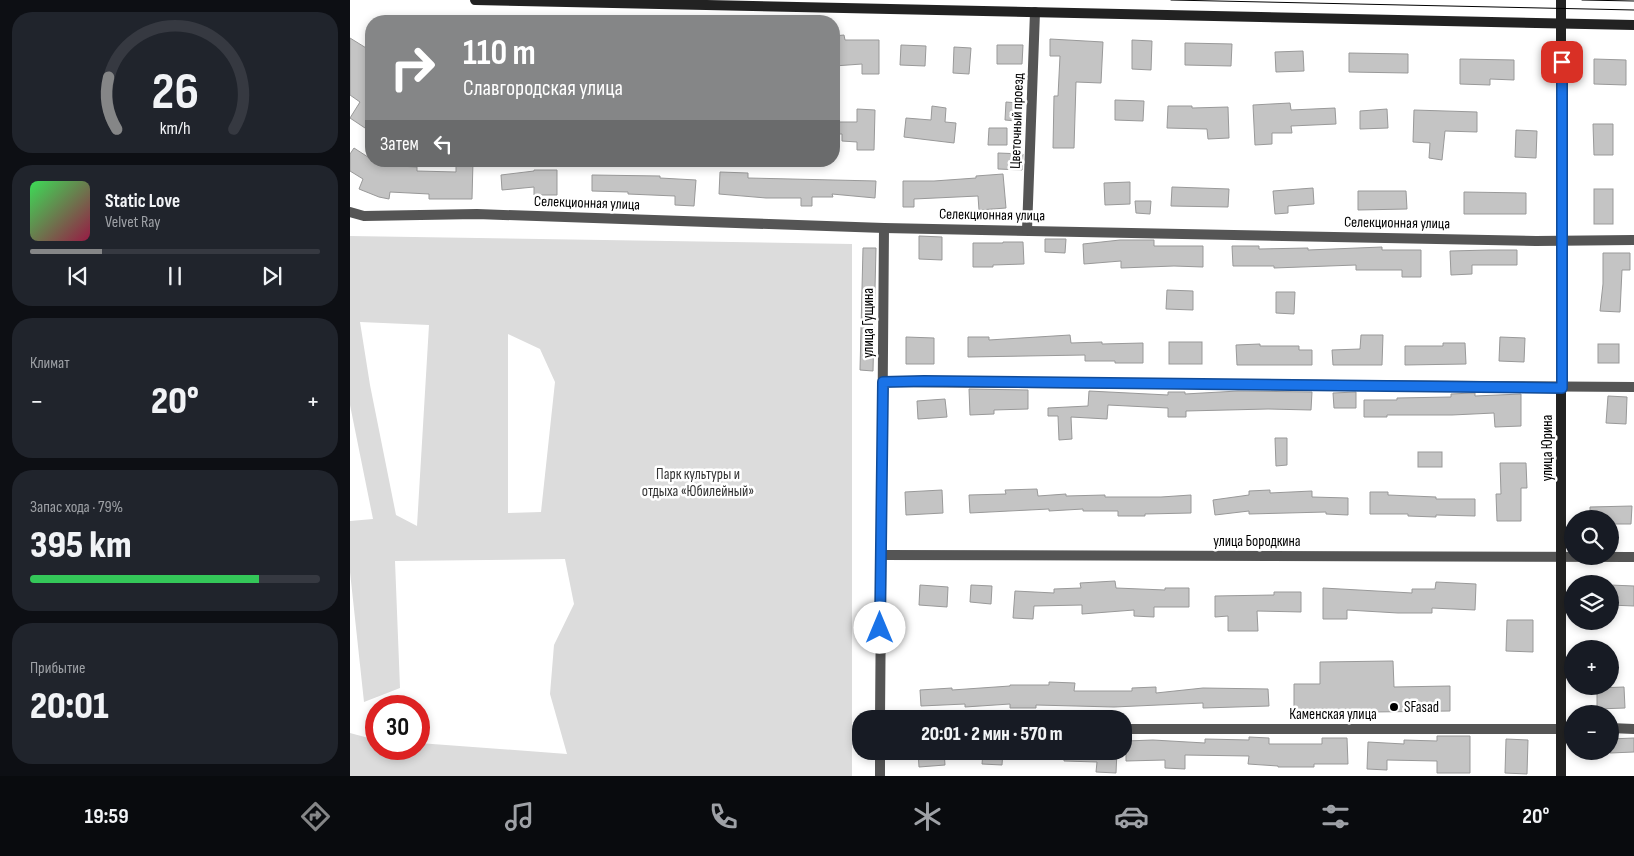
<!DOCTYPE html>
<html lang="ru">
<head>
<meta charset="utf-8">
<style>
  :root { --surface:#171b24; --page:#20242c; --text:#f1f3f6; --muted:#9ea1a6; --line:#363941; --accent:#858687 }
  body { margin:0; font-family:"Sofia Sans Condensed",sans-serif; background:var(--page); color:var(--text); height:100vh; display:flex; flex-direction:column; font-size:19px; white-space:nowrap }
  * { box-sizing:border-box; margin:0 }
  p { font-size:16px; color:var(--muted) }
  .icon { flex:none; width:28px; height:28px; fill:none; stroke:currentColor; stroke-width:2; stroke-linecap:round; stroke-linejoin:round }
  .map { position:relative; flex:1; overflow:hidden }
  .sheet { display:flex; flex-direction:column; gap:12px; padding:12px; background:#0d0f14; width:350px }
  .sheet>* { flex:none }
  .guide { position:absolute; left:15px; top:15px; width:475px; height:152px; border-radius:20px; box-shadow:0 2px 8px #0003; background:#858687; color:#fff; overflow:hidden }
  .controls { position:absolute; left:1214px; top:510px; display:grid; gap:10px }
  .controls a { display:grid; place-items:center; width:55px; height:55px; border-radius:50%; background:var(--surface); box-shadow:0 2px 8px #0003; font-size:25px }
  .speed { position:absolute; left:15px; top:695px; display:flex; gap:10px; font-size:25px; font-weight:700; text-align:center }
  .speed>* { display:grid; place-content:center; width:65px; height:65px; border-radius:50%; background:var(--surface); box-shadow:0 2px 8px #0003; line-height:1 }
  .speed .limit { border:8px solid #d22; background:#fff; color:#111 }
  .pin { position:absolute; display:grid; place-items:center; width:42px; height:42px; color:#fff; margin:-21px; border-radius:10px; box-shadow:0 2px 8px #0006 }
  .me { position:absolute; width:55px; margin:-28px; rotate:0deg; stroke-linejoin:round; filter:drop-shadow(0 0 4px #0008) }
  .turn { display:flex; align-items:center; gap:18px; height:105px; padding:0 15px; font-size:22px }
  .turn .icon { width:65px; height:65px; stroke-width:2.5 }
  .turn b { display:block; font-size:35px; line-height:42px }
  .then { display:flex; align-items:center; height:48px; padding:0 15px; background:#0003; gap:10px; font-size:19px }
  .big { font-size:38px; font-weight:800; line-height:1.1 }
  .sheet .tile { flex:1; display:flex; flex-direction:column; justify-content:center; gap:8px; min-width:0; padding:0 18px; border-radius:20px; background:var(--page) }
  .sheet .dial { align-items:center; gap:0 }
  .dial svg { height:130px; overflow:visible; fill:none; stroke:var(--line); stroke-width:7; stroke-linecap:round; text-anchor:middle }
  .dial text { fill:var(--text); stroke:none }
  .song { display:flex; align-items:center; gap:15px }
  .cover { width:60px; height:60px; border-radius:8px; background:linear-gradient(135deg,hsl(130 70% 55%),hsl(340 70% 35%)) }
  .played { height:5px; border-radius:2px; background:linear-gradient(90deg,var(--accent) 25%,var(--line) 25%) }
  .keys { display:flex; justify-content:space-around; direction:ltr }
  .heat { display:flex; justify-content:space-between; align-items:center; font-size:28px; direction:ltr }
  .charge { height:8px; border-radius:4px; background:linear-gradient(90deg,#34c759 79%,var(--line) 0) }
  .trip { position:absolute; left:502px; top:710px; width:280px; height:50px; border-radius:20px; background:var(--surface); box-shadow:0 2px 8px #0003; font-weight:800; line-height:50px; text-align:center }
  .dock { display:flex; height:80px; justify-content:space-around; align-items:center; background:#090b0e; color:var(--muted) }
  .dock .icon { width:35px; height:35px }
  .dock .current { color:var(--accent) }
  .dock b { font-size:22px; color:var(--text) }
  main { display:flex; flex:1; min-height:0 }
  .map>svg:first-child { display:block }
</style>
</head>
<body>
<main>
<section class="sheet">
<div class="tile dial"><svg viewBox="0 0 100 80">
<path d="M14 69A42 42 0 1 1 86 69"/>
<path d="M14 69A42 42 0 0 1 9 37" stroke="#858687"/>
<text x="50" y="56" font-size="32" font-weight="700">26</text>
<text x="50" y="72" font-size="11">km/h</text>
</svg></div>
<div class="tile">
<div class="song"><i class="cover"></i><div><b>Static Love</b><p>Velvet Ray</p></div></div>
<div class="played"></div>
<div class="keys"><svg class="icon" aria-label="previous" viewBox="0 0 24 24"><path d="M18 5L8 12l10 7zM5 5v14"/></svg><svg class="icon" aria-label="pause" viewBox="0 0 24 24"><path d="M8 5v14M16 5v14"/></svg><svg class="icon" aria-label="next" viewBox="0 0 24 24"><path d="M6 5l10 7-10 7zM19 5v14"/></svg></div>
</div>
<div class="tile"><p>Климат</p>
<div class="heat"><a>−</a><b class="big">20°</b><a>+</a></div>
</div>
<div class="tile"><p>Запас хода · 79%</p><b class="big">395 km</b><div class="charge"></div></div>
<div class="tile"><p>Прибытие</p><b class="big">20:01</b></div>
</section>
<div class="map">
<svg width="1284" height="776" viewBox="0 0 1284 776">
  <rect width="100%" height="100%" fill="#fff"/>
  <path fill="#dcdcdc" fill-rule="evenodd" d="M0,236l502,8v532h-502v-43l26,7v9h43v-6l148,11 -17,-60 4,-49 20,-41 -9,-45 -170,2 5,127 -36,14 -14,-130v-51l23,-2 -23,-114zM10,322l69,3 -12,201 -21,-11 -26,-130zM158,334l32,15 15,33 -14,130 -33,1z"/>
  <g fill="#c4c4c4" stroke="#999">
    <polygon points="494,35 495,40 529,40 529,74 512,74 512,64 484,66 484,36"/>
    <polygon points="0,38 21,51 21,129 16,126 15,128 0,118 10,102 0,95"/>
    <polygon points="700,39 753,42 751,83 726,82 724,148 703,148 704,96 708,96 710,56 700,56"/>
    <polygon points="782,40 802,41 801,70 782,69"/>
    <polygon points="835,43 882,44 881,66 835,65"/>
    <polygon points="551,45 576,46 575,66 550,65"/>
    <polygon points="647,45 673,45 672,64 647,64"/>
    <polygon points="604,47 621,48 619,74 603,73"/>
    <polygon points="953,51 954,71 926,72 925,52"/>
    <polygon points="999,53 1058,54 1058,73 999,72"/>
    <polygon points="1110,59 1164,60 1164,80 1140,79 1140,85 1110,84"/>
    <polygon points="1244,59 1276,60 1276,85 1244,84"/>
    <polygon points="765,100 794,101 793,121 765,120"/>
    <polygon points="656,102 668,103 667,121 655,120"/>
    <polygon points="940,103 941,110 985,108 986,124 941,126 942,133 922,133 922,144 905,145 903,105"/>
    <polygon points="582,106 596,108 595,122 606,123 604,143 554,137 556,118 581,120"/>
    <polygon points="818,106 842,106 842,108 878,107 879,138 858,139 857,129 817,128"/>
    <polygon points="507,109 525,110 524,150 507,150 507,142 492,141 492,134 484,134 484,122 507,122"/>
    <polygon points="1037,109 1038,128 1010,129 1010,111"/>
    <polygon points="1064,110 1127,112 1127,132 1095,131 1092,160 1079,158 1080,143 1063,142"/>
    <polygon points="1243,124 1263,124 1263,155 1244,155"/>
    <polygon points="639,128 657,128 657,145 638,145"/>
    <polygon points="1166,130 1187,131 1186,158 1165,157"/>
    <polygon points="4,148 21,159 21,161 25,161 30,165 67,167 67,171 106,172 106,161 123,161 122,199 79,199 79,194 40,192 39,199 29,197 9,189 13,179 0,171 0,154"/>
    <polygon points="648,153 673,154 672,170 648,169"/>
    <polygon points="184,170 207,170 207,195 184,195 184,187 152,190 151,175 184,171"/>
    <polygon points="370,172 398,173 398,178 526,181 525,198 482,194 483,197 462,197 462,206 451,206 451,198 416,198 369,194"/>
    <polygon points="653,174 656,208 629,210 628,196 564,199 564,207 553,207 553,181 584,181 626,178 626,176"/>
    <polygon points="242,175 310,176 310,178 346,180 344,206 325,205 325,196 278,194 278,192 242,191"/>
    <polygon points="780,182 780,204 755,205 754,183"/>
    <polygon points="822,187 879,189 878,207 821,206"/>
    <polygon points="963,188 964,204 938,206 938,213 925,214 923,191"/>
    <rect x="1244" y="189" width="19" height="35"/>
    <polygon points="1008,191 1056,191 1057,209 1008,210"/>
    <polygon points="1114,192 1176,193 1176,214 1114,214"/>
    <polygon points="785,201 801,201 800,214 786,213"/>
    <polygon points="569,236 592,237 592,260 569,259"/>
    <polygon points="695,239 716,239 715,253 695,252"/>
    <polygon points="770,240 804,240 804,246 853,246 853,267 824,266 771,268 771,261 734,264 733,244"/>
    <polygon points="653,242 673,242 674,264 643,265 643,267 623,267 623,243 653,243"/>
    <polygon points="882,246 909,246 909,249 958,248 958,250 1032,247 1032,250 1071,250 1071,277 1052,277 1052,270 1006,270 1006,265 924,268 924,266 883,266"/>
    <polygon points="513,248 526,248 523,371 510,370"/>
    <polygon points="1140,250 1167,250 1167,265 1122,265 1122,274 1101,275 1100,251"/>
    <polygon points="1253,253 1280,253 1280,270 1272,270 1270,312 1250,311 1253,284"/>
    <polygon points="817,290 843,291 843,310 816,309"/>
    <polygon points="926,292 945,292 944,314 926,313"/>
    <polygon points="720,335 721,343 752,342 752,344 793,343 793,363 765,363 765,361 735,361 735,355 618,357 618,337 639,337 639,340"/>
    <polygon points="1011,335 1033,335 1032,365 983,365 982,350 1010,349"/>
    <polygon points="556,337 584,338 584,364 556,364"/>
    <polygon points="1150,337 1175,338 1174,362 1149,361"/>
    <rect x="819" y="342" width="33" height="22"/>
    <polygon points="1093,343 1115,343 1116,364 1055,365 1055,346 1093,346"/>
    <polygon points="910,344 910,346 949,346 949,350 962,350 962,365 887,365 886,345"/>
    <rect x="1248" y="344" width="21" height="19"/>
    <polygon points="619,389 678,390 678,409 644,410 644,414 620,415"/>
    <polygon points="739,391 818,395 818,392 835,392 835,394 888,391 962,392 961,410 918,409 836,411 836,417 818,417 818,408 758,405 757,419 721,417 722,439 709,440 708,416 698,416 698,408 738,406"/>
    <polygon points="1006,392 1006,408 984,408 983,393"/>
    <polygon points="1122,393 1125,393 1125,396 1171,394 1171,426 1145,427 1144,413 1102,415 1037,415 1037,417 1014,417 1014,400 1047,400 1047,398 1101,397 1101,394"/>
    <polygon points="1258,396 1277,397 1276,424 1256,423"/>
    <polygon points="595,399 597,417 568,419 567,401"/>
    <polygon points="925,438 937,438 937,465 926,466"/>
    <rect x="1068" y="452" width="24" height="15"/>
    <polygon points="1150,463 1176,463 1177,488 1171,488 1171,521 1147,521 1146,494 1151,494"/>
    <polygon points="687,489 688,496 716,494 716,496 755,495 755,497 811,497 841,495 841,513 795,514 795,516 768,516 768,511 733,511 733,509 699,511 699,509 620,513 619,495 656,494 655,490"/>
    <polygon points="592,490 593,513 556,515 555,492"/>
    <polygon points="920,490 920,493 962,491 962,497 998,498 998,515 976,514 976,512 899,514 899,511 865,515 863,500 899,495 899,491"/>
    <polygon points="1020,492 1038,492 1038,495 1086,497 1086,499 1125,499 1125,516 1086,515 1086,517 1058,516 1058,514 1020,514"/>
    <polygon points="1282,506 1281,524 1260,524 1260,519 1240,519 1240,507"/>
    <polygon points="765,581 766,588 815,590 815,588 839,588 839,607 804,607 804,617 784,616 784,610 732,614 732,605 684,606 683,619 663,618 665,591 704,593 704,589 731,588 730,583"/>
    <polygon points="1086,582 1126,584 1125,610 1082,608 1082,613 1048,613 997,610 997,619 973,619 973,588 1062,593 1062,589 1085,589"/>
    <polygon points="570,585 598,587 597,607 569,605"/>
    <polygon points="621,585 642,586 641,604 620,602"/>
    <polygon points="1260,585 1284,586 1284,606 1260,605"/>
    <polygon points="924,592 951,592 951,612 907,611 908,631 878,631 878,616 865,617 865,596 924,595"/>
    <polygon points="1157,620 1183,620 1183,652 1156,651"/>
    <polygon points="1043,661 1044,687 1100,686 1100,711 944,713 944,684 970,684 970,662"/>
    <polygon points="699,682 725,683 724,691 782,691 782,688 806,687 806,693 853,688 918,689 919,706 853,708 853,703 764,707 686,705 686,708 660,708 660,704 615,707 615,704 571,706 570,690 602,688 602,690 660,686 660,685 699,685"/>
    <polygon points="1274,687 1275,708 1247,709 1247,688"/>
    <polygon points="1087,736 1120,736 1120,773 1087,773 1087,761 1037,760 1037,770 1017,769 1018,742 1054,744 1054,740 1087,741"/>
    <polygon points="899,737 919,738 919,744 972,744 972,738 997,738 998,764 964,764 964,767 928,767 928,766 898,764 899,756 835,755 835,769 815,768 815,760 776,761 776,741 803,740 855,743 855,739 899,740"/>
    <polygon points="1284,738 1284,752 1260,753 1260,739"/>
    <polygon points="1156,739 1178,740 1177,774 1155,773"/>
    <polygon points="568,751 594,751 595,765 569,767"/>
    <polygon points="633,751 653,751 652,765 632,764"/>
    <polygon points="714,751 767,751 766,773 746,772 747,762 714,761"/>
  </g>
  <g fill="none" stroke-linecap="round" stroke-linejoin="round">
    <g stroke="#555" stroke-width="10">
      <polyline points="0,212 14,216 127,214 534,228 1186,241 1284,240"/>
      <polyline points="677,230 685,12"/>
      <polyline points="533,382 1284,387"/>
      <polyline points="530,555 1284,557"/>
      <polyline points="530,719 534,228"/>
      <polyline points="1260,728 1284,729"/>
      <polyline points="774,729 1222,729"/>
      <polyline points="530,776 530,751"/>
    </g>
    <g stroke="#222" stroke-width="10">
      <polyline points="125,0 1284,25"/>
      <polyline points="1211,0 1211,776"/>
    </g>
    <g stroke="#000" stroke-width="1">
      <polyline points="821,0 1284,10"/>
      <polyline points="1232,0 1284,1"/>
    </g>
  </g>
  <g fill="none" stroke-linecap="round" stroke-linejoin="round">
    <g stroke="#114b97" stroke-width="12">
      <polyline id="route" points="530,628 533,382 574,381 1212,388 1212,62"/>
    </g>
    <use href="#route" stroke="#1a73e8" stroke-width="9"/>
  </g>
  <circle fill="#000" stroke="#fff" stroke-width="2" cx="1044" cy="707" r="5"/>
  <g text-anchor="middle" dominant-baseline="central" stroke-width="5" stroke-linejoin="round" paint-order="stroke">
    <g font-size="15" fill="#000" stroke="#fff">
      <text transform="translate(667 121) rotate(-88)">Цветочный проезд</text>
      <text transform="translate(237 203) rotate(2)">Селекционная улица</text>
      <text transform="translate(642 215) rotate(1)">Селекционная улица</text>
      <text transform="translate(1047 223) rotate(1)">Селекционная улица</text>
      <text transform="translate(518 323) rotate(-90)">улица Гущина</text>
      <text transform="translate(1197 448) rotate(-90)">улица Юрина</text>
      <text x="907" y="541">улица Бородкина</text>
      <text x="983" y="714">Каменская улица</text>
    </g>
    <g font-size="15" fill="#333" stroke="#fff">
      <text x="348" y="474">Парк культуры и<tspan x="348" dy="17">отдыха «Юбилейный»</tspan></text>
    </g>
    <g font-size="15" fill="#000" stroke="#fff" text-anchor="start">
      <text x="1054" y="707">SFasad</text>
    </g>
  </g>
</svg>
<div class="controls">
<a><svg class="icon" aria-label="search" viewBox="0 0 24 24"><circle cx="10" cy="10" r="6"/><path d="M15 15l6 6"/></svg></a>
<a><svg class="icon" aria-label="layers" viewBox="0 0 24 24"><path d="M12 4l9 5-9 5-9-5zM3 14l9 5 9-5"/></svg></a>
<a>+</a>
<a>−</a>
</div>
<div class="speed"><div class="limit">30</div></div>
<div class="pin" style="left:1212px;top:62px;background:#d93025"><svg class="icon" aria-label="arrive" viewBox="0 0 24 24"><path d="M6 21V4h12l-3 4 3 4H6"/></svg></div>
<svg class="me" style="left:530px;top:628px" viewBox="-20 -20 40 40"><circle r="19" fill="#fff"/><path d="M0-13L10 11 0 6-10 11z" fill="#1a73e8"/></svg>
<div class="trip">20:01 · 2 мин · 570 m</div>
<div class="guide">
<div class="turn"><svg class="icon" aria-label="right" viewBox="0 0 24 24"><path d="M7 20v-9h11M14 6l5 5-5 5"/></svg><div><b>110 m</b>Славгородская улица</div></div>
<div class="then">Затем<svg class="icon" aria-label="left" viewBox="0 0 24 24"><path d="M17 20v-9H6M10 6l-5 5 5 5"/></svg></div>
</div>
</div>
</main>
<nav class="dock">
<b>19:59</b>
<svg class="icon current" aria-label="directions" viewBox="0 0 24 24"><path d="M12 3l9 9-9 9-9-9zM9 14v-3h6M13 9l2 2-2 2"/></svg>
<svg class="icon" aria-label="music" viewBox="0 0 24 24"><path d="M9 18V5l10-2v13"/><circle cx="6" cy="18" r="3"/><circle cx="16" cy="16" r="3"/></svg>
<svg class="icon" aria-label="phone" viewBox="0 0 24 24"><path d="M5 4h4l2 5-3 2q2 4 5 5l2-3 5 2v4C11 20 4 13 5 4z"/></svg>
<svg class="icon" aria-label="climate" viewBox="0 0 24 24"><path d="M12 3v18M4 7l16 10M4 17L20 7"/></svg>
<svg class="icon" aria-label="car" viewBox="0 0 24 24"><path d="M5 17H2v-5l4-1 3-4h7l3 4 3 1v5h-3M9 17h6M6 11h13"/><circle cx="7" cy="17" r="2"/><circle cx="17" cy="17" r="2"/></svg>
<svg class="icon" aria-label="filters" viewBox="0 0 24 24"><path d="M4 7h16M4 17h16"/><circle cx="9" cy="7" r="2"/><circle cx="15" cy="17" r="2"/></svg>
<b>20°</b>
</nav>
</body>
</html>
